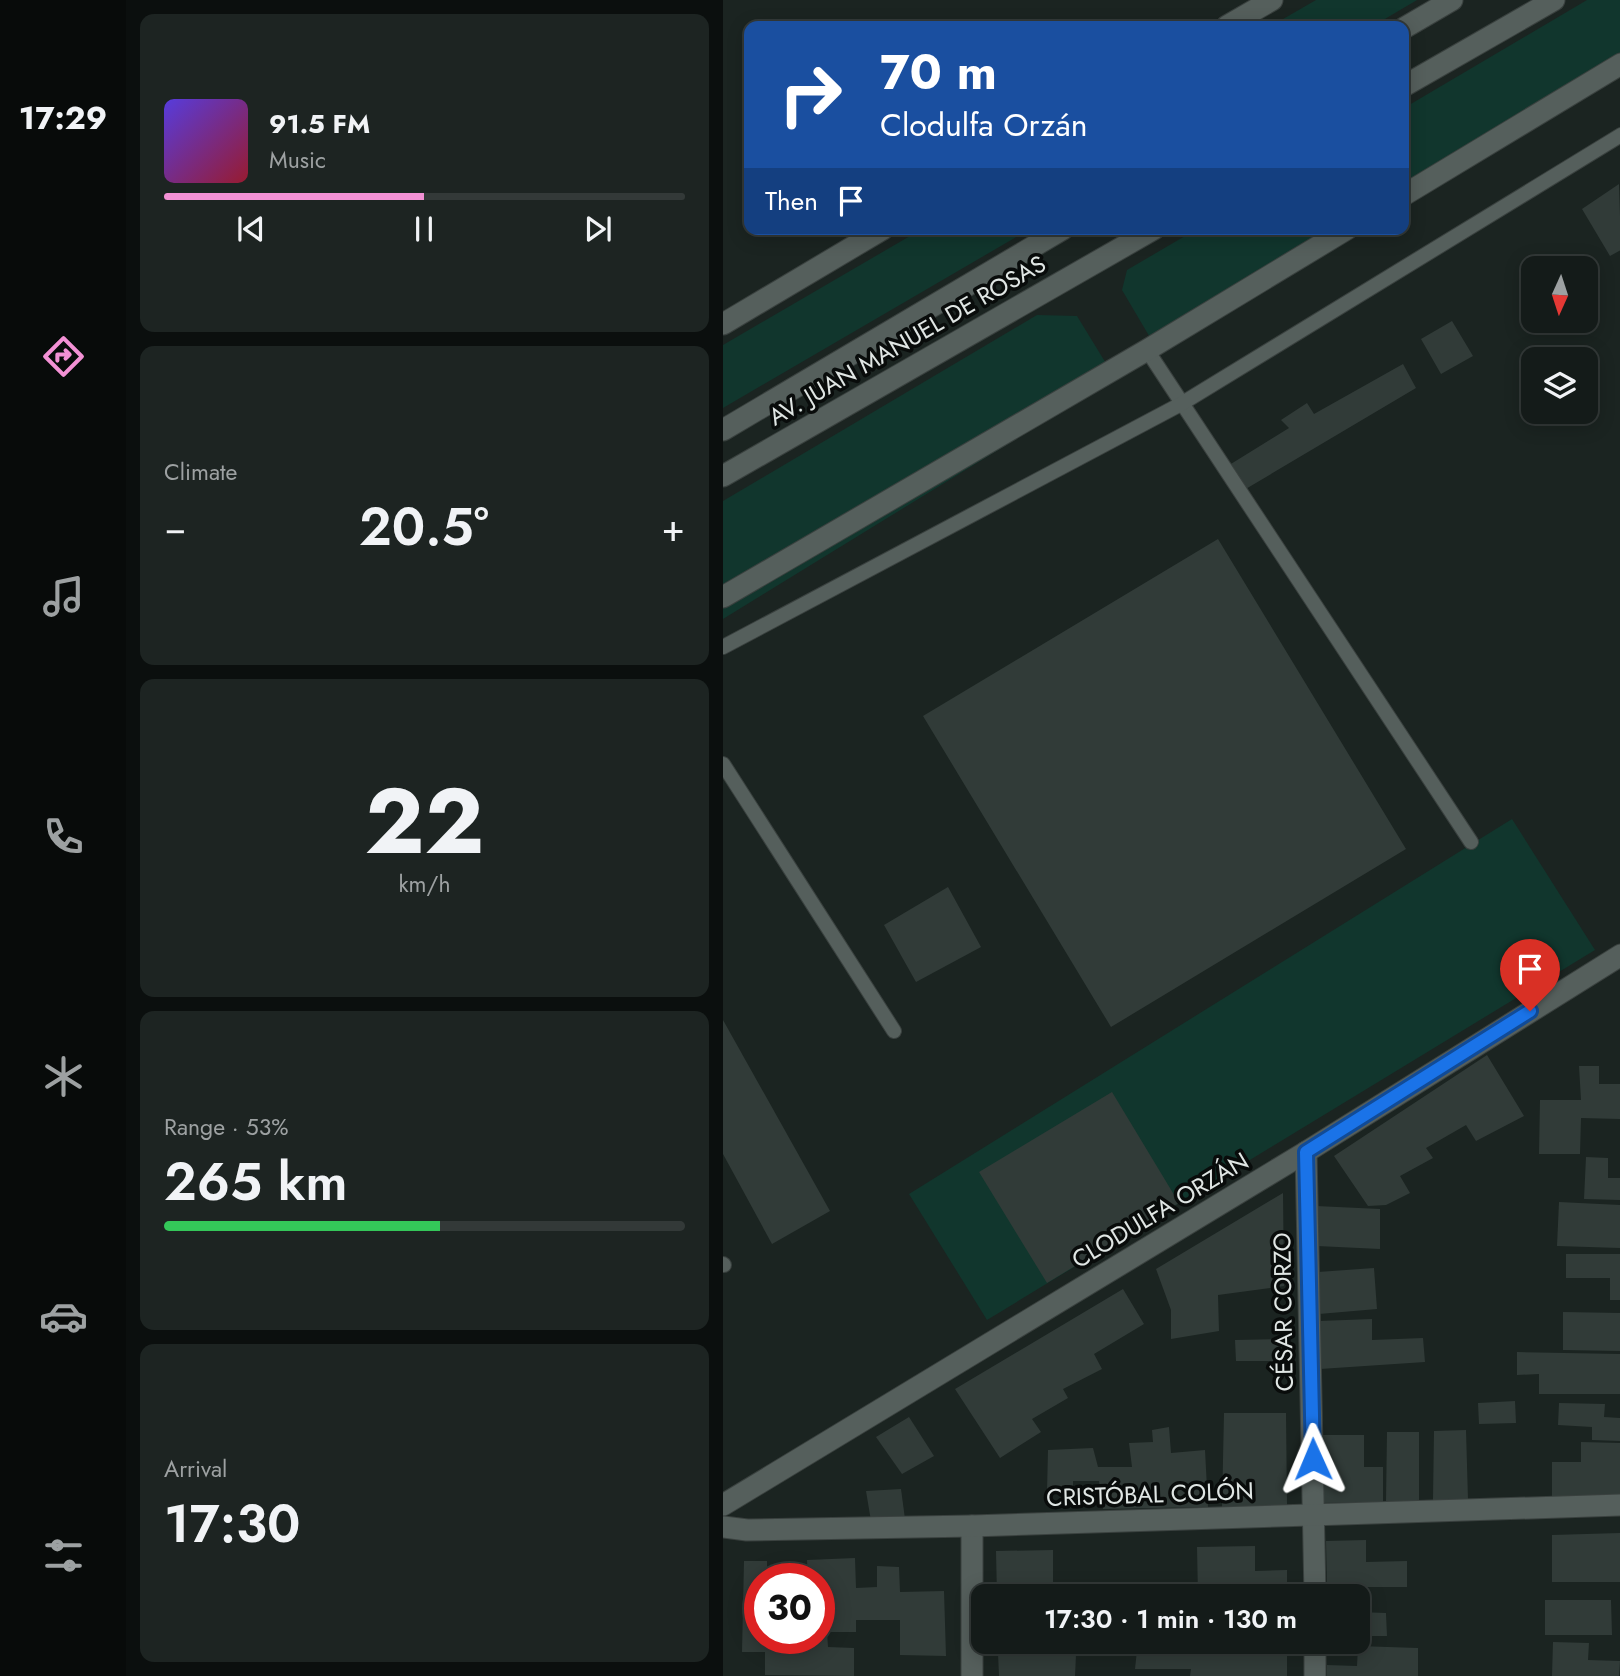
<!DOCTYPE html>
<html lang="en">
<head>
<meta charset="utf-8">
<style>
  :root { --surface:#141b19; --page:#1d2422; --text:#f1f3f6; --muted:#9da1a2; --line:#333938; --accent:#f391d5 }
  body { margin:0; font-family:Jost,sans-serif; background:var(--page); color:var(--text); height:100vh; display:flex; flex-direction:column; font-size:26px; white-space:nowrap }
  * { box-sizing:border-box; margin:0 }
  p { font-size:23px; color:var(--muted) }
  .icon { flex:none; width:38px; height:38px; fill:none; stroke:currentColor; stroke-width:2; stroke-linecap:round; stroke-linejoin:round }
  .map { position:relative; flex:1; overflow:hidden }
  .panel { display:flex; flex-direction:column; gap:14px; padding:14px; background:#0b0f0e; width:597px }
  .panel>* { flex:none }
  .banner { position:absolute; left:21px; top:21px; width:665px; height:214px; border-radius:14px; box-shadow:0 4px 18px #0003,0 0 0 2px var(--line); background:#1a4fa0; color:#fff; overflow:hidden }
  .needle { width:46px; rotate:183deg }
  .fabs { position:absolute; left:798px; top:256px; display:grid; gap:14px }
  .fabs a { display:grid; place-items:center; width:77px; height:77px; border-radius:14px; background:var(--surface); box-shadow:0 4px 18px #0003,0 0 0 2px var(--line); font-size:35px }
  .speed { position:absolute; left:21px; top:1563px; display:flex; gap:14px; font-size:35px; font-weight:700; text-align:center }
  .speed>* { display:grid; place-content:center; width:91px; height:91px; border-radius:50%; background:var(--surface); box-shadow:0 4px 18px #0003,0 0 0 2px var(--line); line-height:1 }
  .speed .limit { border:10px solid #d22; background:#fff; color:#111 }
  .pin { position:absolute; display:grid; place-items:center; width:60px; height:60px; color:#fff; margin:-72px -30px; border-radius:50% 50% 50% 0; rotate:-45deg; box-shadow:0 0 7px #0007 }
  .pin .icon { rotate:45deg }
  .me { position:absolute; width:77px; margin:-38px; rotate:359deg; stroke-linejoin:round; filter:drop-shadow(0 0 5px #0008) }
  .turn { display:flex; align-items:center; gap:24px; height:147px; padding:0 21px; font-size:32px }
  .turn .icon { width:91px; height:91px; stroke-width:2.5 }
  .turn b { display:block; font-size:49px; line-height:60px }
  .then { display:flex; align-items:center; height:66px; padding:0 21px; background:#0003; gap:14px; font-size:26px }
  .big { font-size:52px; font-weight:600; line-height:1.1 }
  .panel .card { flex:1; display:flex; flex-direction:column; justify-content:center; gap:10px; min-width:0; padding:0 24px; border-radius:14px; background:var(--page) }
  .panel .dial { align-items:center; gap:0 }
  .dial b { font-size:91px; line-height:1 }
  .song { display:flex; align-items:center; gap:21px }
  .cover { width:84px; height:84px; border-radius:10px; background:linear-gradient(135deg,hsl(250 70% 55%),hsl(350 70% 35%)) }
  .played { height:7px; border-radius:4px; background:linear-gradient(90deg,var(--accent) 50%,var(--line) 50%) }
  .keys { display:flex; justify-content:space-around; direction:ltr }
  .heat { display:flex; justify-content:space-between; align-items:center; font-size:38px; direction:ltr }
  .charge { height:10px; border-radius:5px; background:linear-gradient(90deg,#34c759 53%,var(--line) 0) }
  .trip { position:absolute; left:248px; top:1584px; width:399px; height:70px; border-radius:14px; background:var(--surface); box-shadow:0 4px 18px #0003,0 0 0 2px var(--line); font-weight:600; line-height:70px; text-align:center }
  main { display:flex; flex:1; min-height:0 }
  .dock { display:flex; flex-direction:column; width:126px; justify-content:space-around; align-items:center; background:#080b0a; color:var(--muted) }
  .dock .icon { width:49px; height:49px }
  .dock .current { color:var(--accent) }
  .dock b { font-size:32px; color:var(--text) }
  .map>svg:first-child { display:block }
</style>
</head>
<body>
<main>
<nav class="dock">
<b>17:29</b>
<svg class="icon current" aria-label="directions" viewBox="0 0 24 24"><path d="M12 3l9 9-9 9-9-9zM9 14v-3h6M13 9l2 2-2 2"/></svg>
<svg class="icon" aria-label="music" viewBox="0 0 24 24"><path d="M9 18V5l10-2v13"/><circle cx="6" cy="18" r="3"/><circle cx="16" cy="16" r="3"/></svg>
<svg class="icon" aria-label="phone" viewBox="0 0 24 24"><path d="M5 4h4l2 5-3 2q2 4 5 5l2-3 5 2v4C11 20 4 13 5 4z"/></svg>
<svg class="icon" aria-label="climate" viewBox="0 0 24 24"><path d="M12 3v18M4 7l16 10M4 17L20 7"/></svg>
<svg class="icon" aria-label="car" viewBox="0 0 24 24"><path d="M5 17H2v-5l4-1 3-4h7l3 4 3 1v5h-3M9 17h6M6 11h13"/><circle cx="7" cy="17" r="2"/><circle cx="17" cy="17" r="2"/></svg>
<svg class="icon" aria-label="filters" viewBox="0 0 24 24"><path d="M4 7h16M4 17h16"/><circle cx="9" cy="7" r="2"/><circle cx="15" cy="17" r="2"/></svg>
</nav>
<section class="panel">
<div class="card">
<div class="song"><i class="cover"></i><div><b>91.5 FM</b><p>Music</p></div></div>
<div class="played"></div>
<div class="keys"><svg class="icon" aria-label="previous" viewBox="0 0 24 24"><path d="M18 5L8 12l10 7zM5 5v14"/></svg><svg class="icon" aria-label="pause" viewBox="0 0 24 24"><path d="M8 5v14M16 5v14"/></svg><svg class="icon" aria-label="next" viewBox="0 0 24 24"><path d="M6 5l10 7-10 7zM19 5v14"/></svg></div>
</div>
<div class="card"><p>Climate</p>
<div class="heat"><a>−</a><b class="big">20.5°</b><a>+</a></div>
</div>
<div class="card dial"><b>22</b><p>km/h</p></div>
<div class="card"><p>Range · 53%</p><b class="big">265 km</b><div class="charge"></div></div>
<div class="card"><p>Arrival</p><b class="big">17:30</b></div>
</section>
<div class="map">
<svg width="898" height="1676" viewBox="0 0 898 1676">
  <rect width="100%" height="100%" fill="#1b2421"/>
  <g fill="#11362d">
    <polygon points="593,0 694,0 650,26 548,26"/>
    <polygon points="864,0 897,0 897,67 681,200 681,108"/>
    <polygon points="199,229 307,229 0,408 0,345"/>
    <polygon points="474,229 634,229 435,351 399,290 404,270"/>
    <polygon points="314,315 354,316 392,378 0,619 0,501"/>
    <polygon points="789,819 872,950 264,1320 186,1194"/>
  </g>
  <g fill="#313b38">
    <polygon points="896,184 898,250 887,256 859,209"/>
    <polygon points="729,321 750,356 718,374 698,339"/>
    <polygon points="680,364 693,388 521,490 503,467 566,428 558,420 584,403 591,414"/>
    <polygon points="495,539 683,849 388,1027 200,716"/>
    <polygon points="225,887 258,947 193,982 161,925"/>
    <polygon points="0,1020 107,1211 49,1244 0,1154"/>
    <polygon points="764,1055 801,1116 753,1141 743,1125 703,1148 710,1158 677,1176 687,1193 663,1205 645,1206 611,1156"/>
    <polygon points="856,1066 876,1066 876,1084 898,1084 898,1119 858,1118 857,1154 816,1154 817,1100 858,1100"/>
    <polygon points="389,1092 456,1203 324,1283 256,1172"/>
    <polygon points="863,1157 885,1158 885,1178 898,1178 898,1200 861,1199"/>
    <polygon points="560,1193 561,1286 495,1295 496,1331 448,1339 448,1310 433,1269"/>
    <polygon points="836,1202 898,1205 898,1248 834,1246"/>
    <polygon points="593,1206 657,1209 657,1249 594,1246"/>
    <polygon points="843,1254 898,1254 898,1300 887,1300 887,1278 843,1278"/>
    <polygon points="651,1268 654,1309 596,1314 595,1272"/>
    <polygon points="400,1289 421,1324 371,1354 379,1369 340,1389 345,1398 309,1419 318,1432 277,1458 232,1389"/>
    <polygon points="840,1312 898,1313 898,1351 840,1350"/>
    <polygon points="649,1319 649,1340 700,1338 702,1362 597,1369 596,1321"/>
    <polygon points="562,1339 562,1361 513,1361 512,1340"/>
    <polygon points="794,1352 898,1354 898,1394 816,1394 816,1374 794,1375"/>
    <polygon points="792,1401 793,1423 756,1424 755,1403"/>
    <polygon points="836,1403 882,1404 881,1417 898,1418 898,1441 869,1440 869,1427 835,1425"/>
    <polygon points="501,1413 563,1413 564,1505 499,1507"/>
    <polygon points="186,1417 211,1456 179,1474 153,1437"/>
    <polygon points="446,1427 448,1453 482,1450 485,1507 380,1509 376,1481 350,1481 350,1492 324,1492 325,1450 370,1448 375,1467 409,1467 406,1443 430,1442 429,1430"/>
    <polygon points="743,1430 745,1500 710,1500 711,1431"/>
    <polygon points="664,1432 696,1432 696,1501 663,1502"/>
    <polygon points="599,1435 641,1435 641,1467 660,1467 660,1502 600,1503"/>
    <polygon points="858,1442 898,1443 898,1496 829,1498 829,1462 858,1462"/>
    <polygon points="178,1489 182,1519 148,1521 143,1491"/>
    <polygon points="898,1533 898,1582 829,1582 829,1535"/>
    <polygon points="643,1540 643,1562 684,1561 684,1587 604,1587 603,1541"/>
    <polygon points="532,1546 532,1571 564,1570 564,1596 475,1596 474,1547"/>
    <polygon points="330,1550 330,1596 274,1596 273,1551"/>
    <polygon points="132,1558 133,1588 154,1587 154,1566 176,1567 177,1592 221,1591 223,1656 177,1655 177,1620 133,1620 133,1632 104,1632 105,1647 131,1648 131,1676 42,1675 42,1652 19,1652 21,1561 44,1561 44,1578 37,1578 37,1638 96,1638 96,1578 85,1578 84,1560"/>
    <polygon points="822,1600 888,1600 889,1635 822,1635"/>
    <polygon points="635,1612 663,1613 664,1636 635,1636"/>
    <polygon points="275,1642 345,1642 345,1651 275,1649"/>
    <polygon points="460,1642 564,1642 564,1676 467,1676 468,1669 412,1669 414,1650 460,1649"/>
    <polygon points="830,1642 866,1643 865,1660 897,1661 896,1676 829,1676"/>
    <polygon points="635,1646 695,1648 695,1676 604,1676 604,1665 634,1666"/>
    <polygon points="275,1653 353,1655 352,1676 276,1676"/>
  </g>
  <g fill="none" stroke-linecap="round" stroke-linejoin="round">
    <g stroke="#3a413f" stroke-width="16">
      <g id="lane">
        <polyline points="424,350 748,842"/>
        <polyline points="0,647 458,404 898,135"/>
        <polyline points="0,764 171,1031"/>
        <polyline points="0,1264 1,1265"/>
      </g>
    </g>
    <g stroke="#3a413f" stroke-width="23">
      <g id="street">
        <polyline points="504,26 549,0"/>
        <polyline points="681,195 898,64"/>
        <polyline points="0,324 160,229"/>
        <polyline points="0,597 424,350 624,229"/>
        <polyline points="583,1152 592,1596"/>
        <polyline points="0,1505 583,1152 898,955"/>
        <polyline points="249,1526 249,1676"/>
        <polyline points="0,1527 24,1530 249,1526 898,1505"/>
        <polyline points="592,1642 592,1676"/>
      </g>
    </g>
    <g stroke="#3a413f" stroke-width="23">
      <g id="secondary">
        <polyline points="681,28 729,0"/>
        <polyline points="681,86 831,0"/>
        <polyline points="0,430 340,229"/>
        <polyline points="0,476 431,229"/>
      </g>
    </g>
    <use href="#lane" stroke="#555f5c" stroke-width="14"/>
    <use href="#street" stroke="#555f5c" stroke-width="21"/>
    <use href="#secondary" stroke="#555f5c" stroke-width="21"/>
  </g>
  <g fill="none" stroke-linecap="round" stroke-linejoin="round">
    <g stroke="#114b97" stroke-width="18">
      <polyline id="route" points="590,1459 583,1152 807,1011"/>
    </g>
    <use href="#route" stroke="#1a73e8" stroke-width="12"/>
  </g>
  <g text-anchor="middle" dominant-baseline="central" stroke-width="7" stroke-linejoin="round" paint-order="stroke">
    <g font-size="24" fill="#e0e6e4" stroke="#090c0b">
      <text transform="translate(184 340) rotate(-30)">AV. JUAN MANUEL DE ROSAS</text>
      <text transform="translate(437 1210) rotate(-31)">CLODULFA ORZÁN</text>
      <text transform="translate(560 1312) rotate(-91)">CÉSAR CORZO</text>
      <text transform="translate(427 1494) rotate(-2)">CRISTÓBAL COLÓN</text>
    </g>
  </g>
</svg>
<div class="fabs">
<a><svg class="needle" viewBox="-14 -14 28 28"><path d="M0-13l5 13h-10z" fill="#e53935"/><path d="M0 13l5-13h-10z" fill="#9da1a2"/></svg></a>
<a><svg class="icon" aria-label="layers" viewBox="0 0 24 24"><path d="M12 4l9 5-9 5-9-5zM3 14l9 5 9-5"/></svg></a>
</div>
<div class="speed"><div class="limit">30</div></div>
<div class="pin" style="left:807px;top:1011px;background:#d93025"><svg class="icon" aria-label="arrive" viewBox="0 0 24 24"><path d="M6 21V4h12l-3 4 3 4H6"/></svg></div>
<svg class="me" style="left:590px;top:1459px" viewBox="-20 -20 40 40"><path d="M0-17L14 15 0 8-14 15z" fill="#1a73e8" stroke="#fff" stroke-width="4"/></svg>
<div class="trip">17:30 · 1 min · 130 m</div>
<div class="banner">
<div class="turn"><svg class="icon" aria-label="right" viewBox="0 0 24 24"><path d="M7 20v-9h11M14 6l5 5-5 5"/></svg><div><b>70 m</b>Clodulfa Orzán</div></div>
<div class="then">Then<svg class="icon" aria-label="arrive" viewBox="0 0 24 24"><path d="M6 21V4h12l-3 4 3 4H6"/></svg></div>
</div>
</div>
</main>
</body>
</html>
